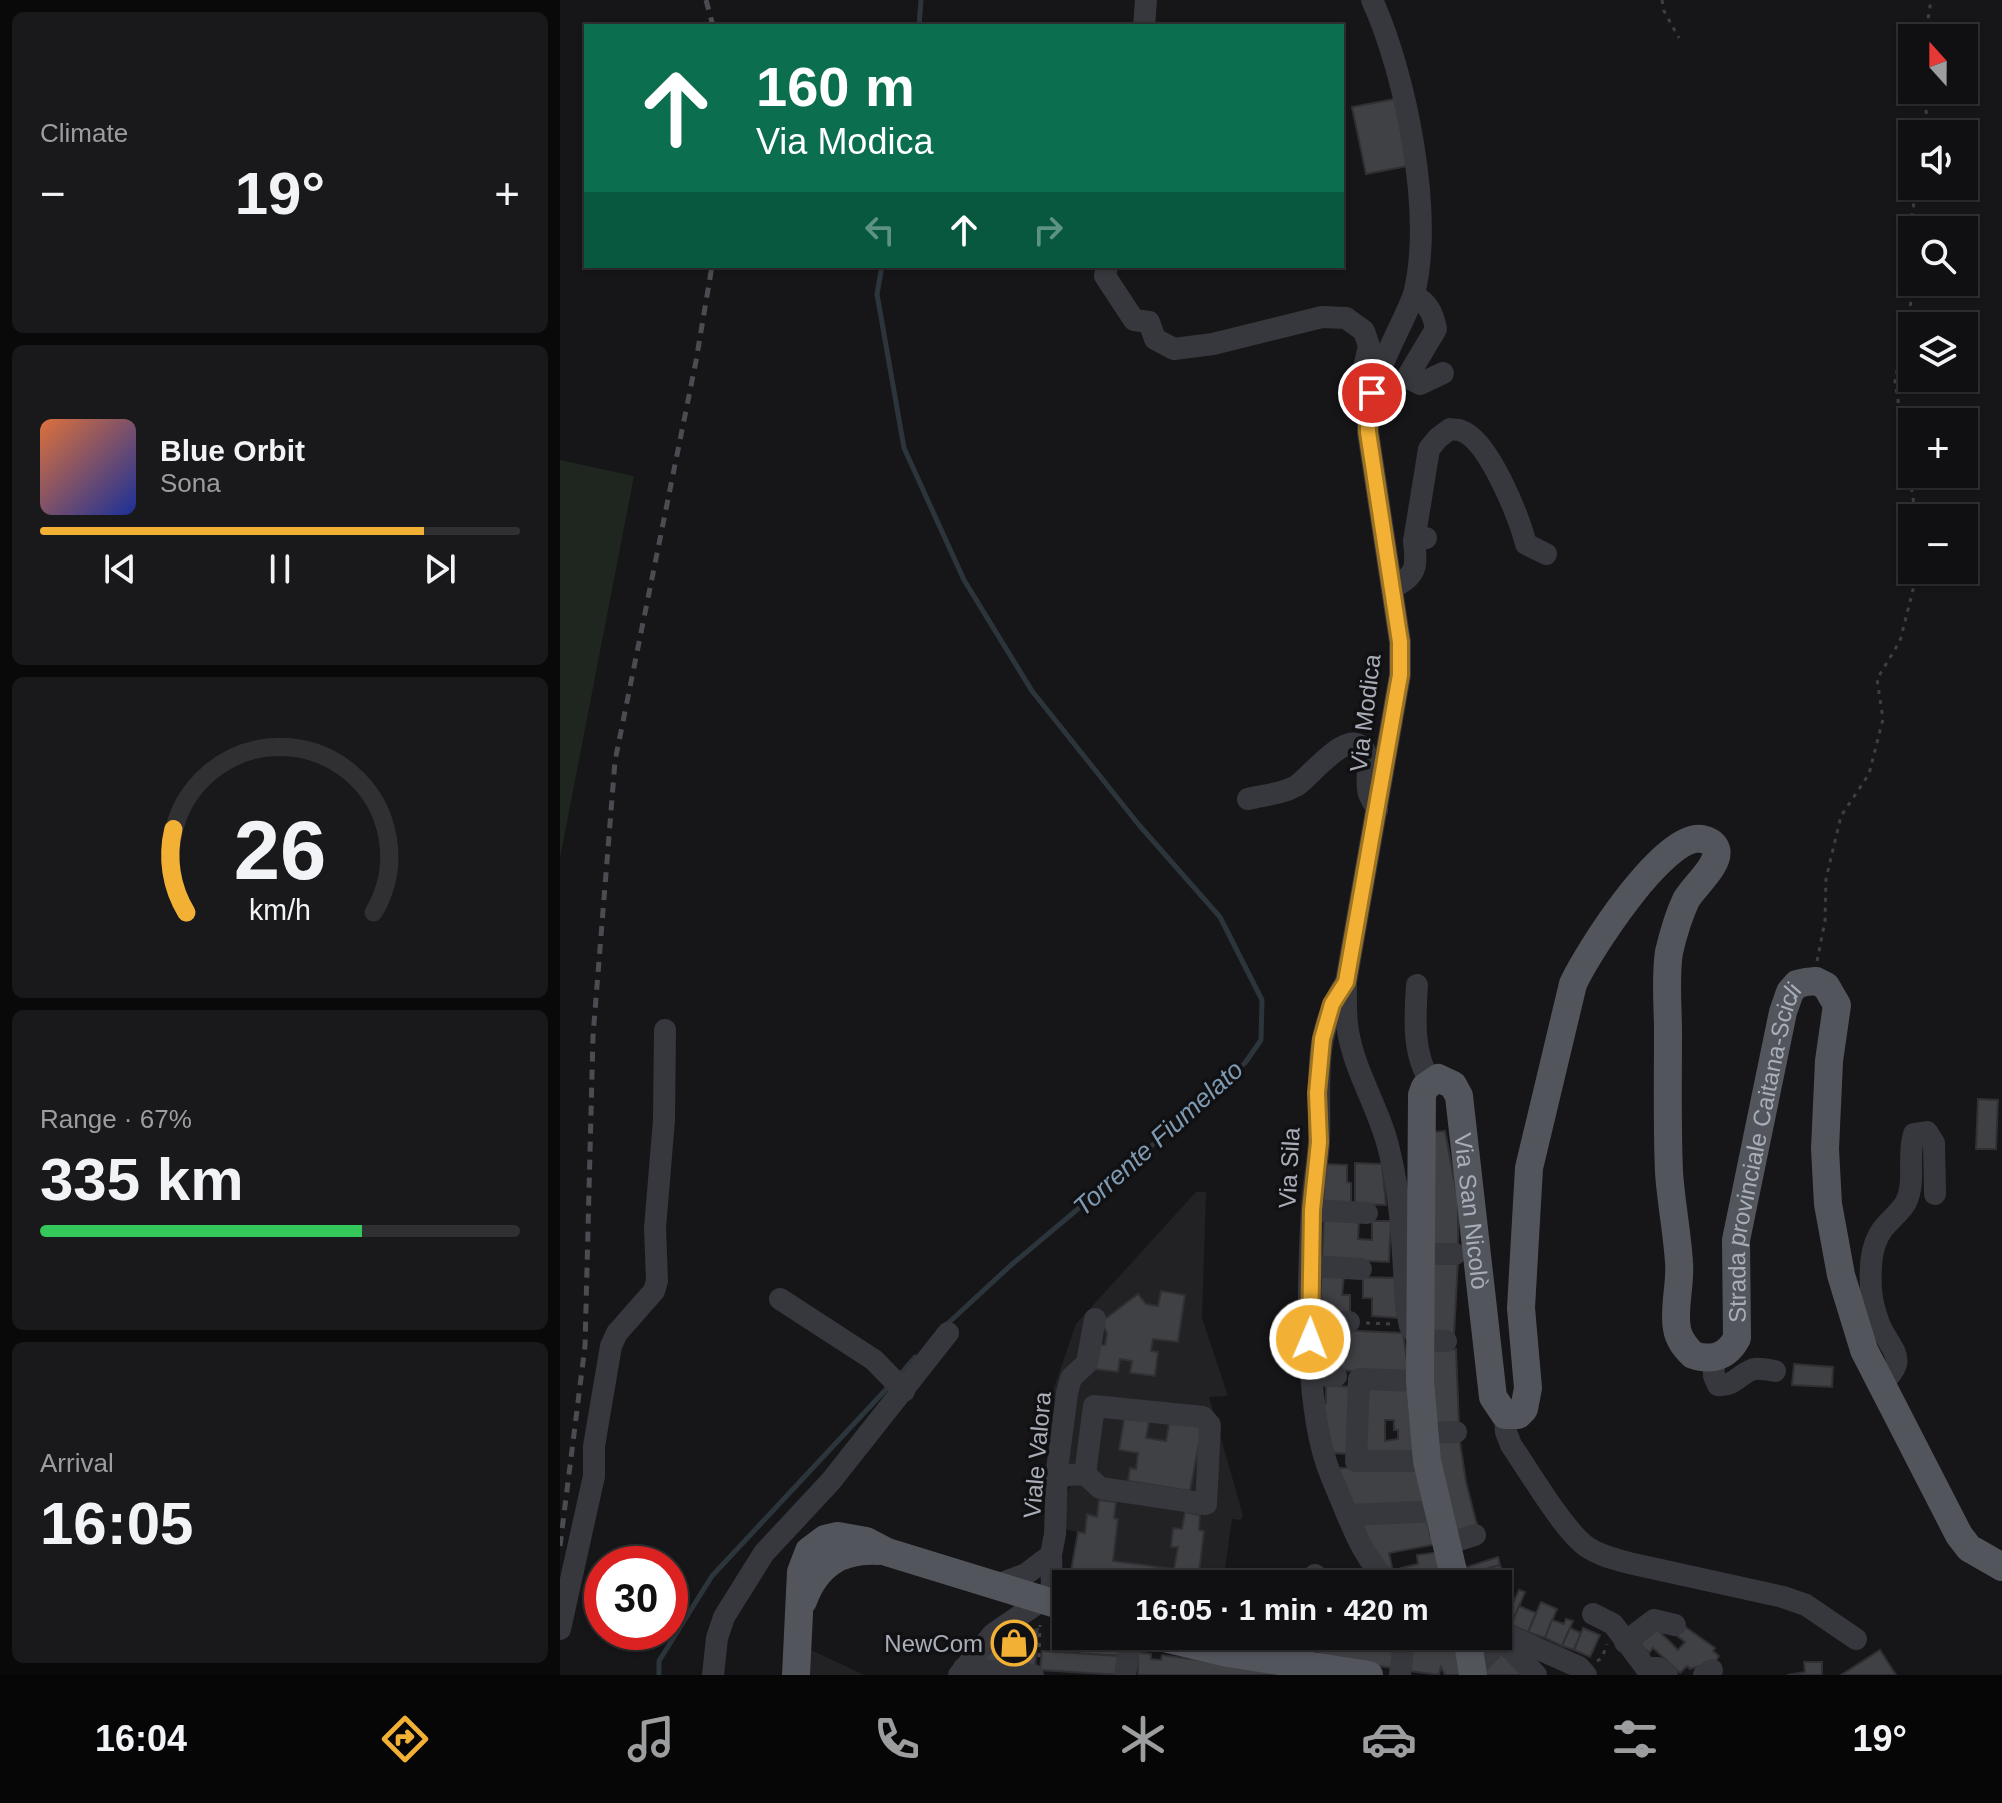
<!DOCTYPE html>
<html lang="en">
<head>
<meta charset="utf-8">
<style>
  :root { --surface:#101012; --page:#19191b; --text:#f1f3f6; --muted:#9c9d9f; --line:#303032; --accent:#f2b134 }
  body { margin:0; font-family:Helvetica,sans-serif; background:var(--page); color:var(--text); height:100vh; display:flex; flex-direction:column; font-size:30px; white-space:nowrap }
  * { box-sizing:border-box; margin:0 }
  p { font-size:26px; color:var(--muted) }
  .icon { flex:none; width:44px; height:44px; fill:none; stroke:currentColor; stroke-width:2; stroke-linecap:round; stroke-linejoin:round }
  .map { position:relative; flex:1; overflow:hidden }
  .sheet { display:flex; flex-direction:column; gap:12px; padding:12px; background:#09090a; width:560px }
  .sheet>* { flex:none }
  .guide { position:absolute; left:24px; top:24px; width:760px; height:244px; border-radius:0px; box-shadow:0 2px 6px #0004,0 0 0 2px var(--line); background:#0b6e4f; color:#fff; overflow:hidden }
  .needle { width:52px; rotate:339deg }
  .controls { position:absolute; left:1338px; top:24px; display:grid; gap:16px }
  .controls a { display:grid; place-items:center; width:80px; height:80px; border-radius:0px; background:var(--surface); box-shadow:0 2px 6px #0004,0 0 0 2px var(--line); font-size:40px }
  .speed { position:absolute; left:24px; top:1546px; display:flex; gap:16px; font-size:40px; font-weight:700; text-align:center }
  .speed>* { display:grid; place-content:center; width:104px; height:104px; border-radius:50%; background:var(--surface); box-shadow:0 2px 6px #0004,0 0 0 2px var(--line); line-height:1 }
  .speed .limit { border:12px solid #d22; background:#fff; color:#111 }
  .pin { position:absolute; display:grid; place-items:center; width:68px; height:68px; color:#fff; margin:-34px; border:4px solid #fff; border-radius:50%; box-shadow:0 2px 8px #0007 }
  .me { position:absolute; width:88px; margin:-44px; rotate:1deg; stroke-linejoin:round; filter:drop-shadow(0 0 6px #0008) }
  .turn { display:flex; align-items:center; gap:28px; height:168px; padding:0 40px; font-size:36px }
  .turn .icon { width:104px; height:104px; stroke-width:2.5 }
  .turn b { display:block; font-size:56px; line-height:68px }
  .lanes { display:flex; align-items:center; height:76px; padding:0 40px; background:#0003; justify-content:center; gap:40px; direction:ltr }
  .lanes .off { opacity:.35 }
  .big { font-size:60px; font-weight:800; line-height:1.1 }
  .sheet .widget { flex:1; display:flex; flex-direction:column; justify-content:center; gap:12px; min-width:0; padding:0 28px; border-radius:12px; background:var(--page) }
  .sheet .dial { align-items:center; gap:0 }
  .dial svg { height:208px; overflow:visible; fill:none; stroke:var(--line); stroke-width:7; stroke-linecap:round; text-anchor:middle }
  .dial text { fill:var(--text); stroke:none }
  .song { display:flex; align-items:center; gap:24px }
  .cover { width:96px; height:96px; border-radius:12px; background:linear-gradient(135deg,hsl(20 70% 55%),hsl(230 70% 35%)) }
  .played { height:8px; border-radius:4px; background:linear-gradient(90deg,var(--accent) 80%,var(--line) 80%) }
  .keys { display:flex; justify-content:space-around; direction:ltr }
  .heat { display:flex; justify-content:space-between; align-items:center; font-size:44px; direction:ltr }
  .charge { height:12px; border-radius:6px; background:linear-gradient(90deg,#34c759 67%,var(--line) 0) }
  .trip { position:absolute; left:492px; top:1570px; width:460px; height:80px; border-radius:0px; background:var(--surface); box-shadow:0 2px 6px #0004,0 0 0 2px var(--line); font-weight:800; line-height:80px; text-align:center }
  .tab-bar { display:flex; height:128px; justify-content:space-around; align-items:center; background:#060607; color:var(--muted) }
  .tab-bar .icon { width:56px; height:56px }
  .tab-bar .active { color:var(--accent) }
  .tab-bar b { font-size:36px; color:var(--text) }
  main { display:flex; flex:1; min-height:0 }
  .map>svg:first-child { display:block }
</style>
</head>
<body>
<main>
<section class="sheet">
<div class="widget"><p>Climate</p>
<div class="heat"><a>−</a><b class="big">19°</b><a>+</a></div>
</div>
<div class="widget">
<div class="song"><i class="cover"></i><div><b>Blue Orbit</b><p>Sona</p></div></div>
<div class="played"></div>
<div class="keys"><svg class="icon" aria-label="previous" viewBox="0 0 24 24"><path d="M18 5L8 12l10 7zM5 5v14"/></svg><svg class="icon" aria-label="pause" viewBox="0 0 24 24"><path d="M8 5v14M16 5v14"/></svg><svg class="icon" aria-label="next" viewBox="0 0 24 24"><path d="M6 5l10 7-10 7zM19 5v14"/></svg></div>
</div>
<div class="widget dial"><svg viewBox="0 0 100 80">
<path d="M14 69A42 42 0 1 1 86 69"/>
<path d="M14 69A42 42 0 0 1 9 37" stroke="#f2b134"/>
<text x="50" y="56" font-size="32" font-weight="700">26</text>
<text x="50" y="72" font-size="11">km/h</text>
</svg></div>
<div class="widget"><p>Range · 67%</p><b class="big">335 km</b><div class="charge"></div></div>
<div class="widget"><p>Arrival</p><b class="big">16:05</b></div>
</section>
<div class="map">
<svg width="1442" height="1675" viewBox="0 0 1442 1675">
  <rect width="100%" height="100%" fill="#161618"/>
  <g fill="#222225">
    <polygon points="636,1192 646,1192 642,1318 668,1396 649,1397 683,1515 681,1520 672,1519 664,1576 674,1578 673,1584 553,1584 527,1581 528,1573 511,1571 518,1532 503,1529 507,1494 512,1482 497,1398 490,1399 516,1324"/>
    <polygon points="251,1650 304,1675 249,1675"/>
  </g>
  <polygon fill="#1e261f" points="0,460 74,476 0,858"/>
  <g fill="none" stroke-linecap="round" stroke-linejoin="round">
    <g stroke="#2c353c" stroke-width="5">
      <polyline points="359,26 361,0"/>
      <polyline points="322,266 317,294 344,448 404,580 472,691 579,825 660,917 702,1000 701,1040 685,1063 563,1171 450,1266 384,1327"/>
      <polyline points="338,1377 355,1357"/>
      <polyline points="99,1675 99,1661 152,1576 331,1384"/>
    </g>
  </g>
  <g fill="#404145" stroke="#303034" stroke-width="2" fill-rule="evenodd">
    <polygon points="835,99 848,166 806,174 792,107"/>
    <polygon points="1418,1099 1438,1100 1436,1149 1416,1149"/>
    <polygon points="885,1131 898,1200 898,1246 873,1247 873,1132"/>
    <polygon points="795,1163 822,1164 826,1205 795,1204"/>
    <polygon points="764,1164 787,1165 787,1182 791,1183 791,1204 763,1203"/>
    <polygon points="764,1217 799,1218 798,1239 812,1240 812,1221 831,1221 829,1262 762,1259"/>
    <polygon points="872,1260 898,1261 894,1335 871,1334"/>
    <polygon points="761,1274 784,1276 782,1295 790,1295 790,1316 760,1314"/>
    <polygon points="803,1277 836,1278 838,1318 812,1316 812,1298 803,1298"/>
    <polygon points="601,1291 625,1295 618,1342 593,1339 591,1351 598,1352 595,1376 570,1373 572,1361 560,1359 558,1372 534,1369 537,1344 545,1345 547,1333 541,1322 578,1294 586,1304 598,1306"/>
    <polygon points="759,1329 843,1333 849,1374 758,1369"/>
    <polygon points="896,1349 899,1425 874,1426 871,1350"/>
    <polygon points="1234,1364 1273,1367 1272,1387 1232,1385"/>
    <polygon points="766,1385 793,1387 790,1454 771,1453 763,1404 766,1403"/>
    <path d="M804,1385l48,3 7,65 -58,1zM825,1420h9v10h4v9l-13,2z"/>
    <polygon points="565,1413 590,1417 586,1438 606,1441 610,1418 643,1423 630,1491 568,1481 570,1468 576,1469 578,1453 559,1450"/>
    <polygon points="899,1436 906,1482 917,1525 893,1533 876,1439"/>
    <polygon points="778,1468 860,1468 866,1505 794,1507"/>
    <polygon points="539,1500 556,1502 554,1518 558,1519 553,1561 614,1569 618,1547 611,1547 613,1528 622,1529 625,1512 640,1515 639,1530 644,1531 639,1573 649,1574 647,1584 553,1584 527,1581 529,1573 511,1571 518,1532 525,1533 527,1514 537,1517"/>
    <polygon points="867,1520 870,1534 874,1533 877,1544 829,1553 834,1577 821,1567 800,1521"/>
    <polygon points="879,1552 885,1584 839,1584 839,1579 843,1578 841,1568 858,1564 857,1555"/>
    <polygon points="938,1557 940,1565 903,1576 901,1569"/>
    <polygon points="940,1565 943,1574 917,1584 906,1584 903,1576"/>
    <polygon points="649,1574 674,1578 673,1584 647,1584"/>
    <polygon points="943,1574 944,1578 949,1575 951,1580 943,1583 944,1588 938,1590 938,1584 917,1584"/>
    <polygon points="768,1575 805,1575 816,1584 767,1584"/>
    <polygon points="959,1590 965,1592 951,1625 941,1621 949,1602 953,1603"/>
    <polygon points="938,1596 949,1602 941,1621 938,1621"/>
    <polygon points="981,1602 997,1609 985,1638 968,1632"/>
    <polygon points="959,1606 976,1613 968,1632 951,1625"/>
    <polygon points="1006,1619 1013,1621 1002,1646 985,1638 992,1620 1004,1624"/>
    <polygon points="1124,1626 1155,1648 1153,1651 1159,1656 1156,1661 1130,1669 1127,1666 1120,1673 1093,1648 1089,1653 1080,1644 1096,1628 1118,1650 1125,1642 1117,1636"/>
    <polygon points="1010,1628 1021,1633 1014,1650 1002,1646"/>
    <polygon points="1023,1628 1040,1635 1030,1657 1014,1650"/>
    <polygon points="478,1629 475,1669 423,1665 423,1657 441,1642 459,1632"/>
    <polygon points="520,1636 562,1638 560,1656 519,1654"/>
    <polygon points="679,1636 737,1636 733,1658 677,1648"/>
    <polygon points="760,1636 836,1636 833,1668 757,1657"/>
    <polygon points="870,1636 898,1636 906,1675 885,1675 881,1667 879,1675 849,1671 851,1647 861,1650 863,1641 870,1640"/>
    <polygon points="942,1648 971,1675 925,1675 921,1671"/>
    <polygon points="1320,1650 1336,1675 1281,1675"/>
    <polygon points="482,1651 560,1656 560,1675 480,1670"/>
    <polygon points="578,1652 591,1654 591,1659 601,1660 602,1655 747,1675 578,1675"/>
    <polygon points="1244,1662 1262,1662 1262,1675 1227,1675 1245,1672"/>
  </g>
  <g fill="none" stroke-linecap="round" stroke-linejoin="round">
    <g stroke="#3d3f44" stroke-width="3" stroke-dasharray="4 6" stroke-linecap="butt">
      <polyline points="1102,0 1104,11 1119,38"/>
      <polyline points="1365,38 1371,0"/>
      <polyline points="1364,90 1367,120 1365,134"/>
      <polyline points="1352,257 1350,225 1357,186"/>
      <polyline points="1353,282 1350,309 1339,337 1340,356 1335,381 1356,518"/>
      <polyline points="1257,961 1265,921 1266,879 1281,816 1309,774 1323,719 1317,679 1340,641 1358,570"/>
      <polyline points="806,1323 830,1324"/>
      <polyline points="479,1657 480,1625"/>
      <polyline points="1037,1661 1042,1658 1047,1644"/>
    </g>
    <g stroke="#37383d" stroke-width="22">
      <path d="M812,0c34,74 62,214 42,294 -3,9 -8,19 -12,28 -17,36 -35,70 -34,110l32,210v33l-54,307c0,16 -1,33 2,49 7,43 33,80 42,123 12,49 13,102 16,153l4,19 9,14 27,1"/>
      <polyline points="584,26 586,0"/>
      <polyline points="547,266 545,276 574,320 589,322 595,339 614,349 653,344 762,317 786,318 804,331 809,346 803,372 812,393"/>
      <path d="M854,295c14,8 19,18 22,34l-27,45 1,5 10,5 23,-11"/>
      <path d="M854,541l15,-92 9,-11 12,-9c4,1 8,0 12,2 27,10 57,86 64,113l20,10"/>
      <path d="M833,588c24,-14 24,-20 21,-47l12,-3"/>
      <path d="M688,799c16,-4 34,-5 48,-13 14,-8 53,-62 69,-35 6,12 0,30 4,43 2,5 6,11 8,16"/>
      <path d="M786,982c-35,54 -25,99 -27,159 -1,22 -6,44 -7,66 -4,73 -8,186 14,255 5,15 12,30 18,45 12,29 23,56 47,77"/>
      <path d="M857,985c-2,31 -5,70 14,97"/>
      <polyline points="752,1210 807,1213"/>
      <polyline points="862,1254 895,1254"/>
      <polyline points="751,1266 801,1269"/>
      <polyline points="220,1299 314,1360 344,1391"/>
      <polyline points="750,1320 789,1322"/>
      <path d="M1153,1358l1,18 4,9c16,2 22,-12 36,-16 6,-1 15,1 21,2"/>
      <polyline points="752,1375 776,1376"/>
      <polyline points="860,1381 799,1379 796,1461 867,1461"/>
      <path d="M1321,1384c28,-25 12,-31 -1,-58 -4,-10 -8,-24 -9,-36 -1,-20 -1,-43 11,-60 7,-10 19,-18 24,-28 10,-20 1,-47 8,-68l13,-2 7,11 1,51"/>
      <path d="M945,1415l1,17 5,13c18,26 53,86 76,102 13,9 28,12 42,16l154,34 23,8 50,34"/>
      <polyline points="864,1433 896,1432"/>
      <polyline points="498,1479 507,1475 525,1474 540,1488 646,1504 650,1425 643,1417 534,1406 525,1474"/>
      <polyline points="788,1515 879,1511"/>
      <polyline points="886,1544 915,1535"/>
      <polyline points="753,1584 755,1575"/>
      <polyline points="437,1585 466,1574 491,1555"/>
      <polyline points="497,1603 492,1589 491,1555 495,1534 497,1470 507,1393 511,1378 527,1363 535,1319"/>
      <polyline points="1033,1614 1053,1624 1086,1668 1098,1668 1107,1675"/>
      <polyline points="0,1629 34,1476 34,1446 51,1346 57,1333 94,1291 97,1281 95,1228 104,1120 105,1030"/>
      <polyline points="938,1631 1019,1667 1026,1675"/>
      <polyline points="1065,1642 1094,1620 1115,1625"/>
      <polyline points="743,1664 747,1636"/>
      <polyline points="404,1668 473,1675"/>
      <polyline points="913,1670 939,1642 944,1642 976,1675"/>
      <polyline points="153,1675 157,1638 164,1617 204,1553 271,1481 388,1333"/>
      <polyline points="399,1675 433,1634 484,1599"/>
      <polyline points="565,1675 571,1636"/>
      <polyline points="840,1675 845,1636"/>
      <polyline points="1144,1675 1152,1670"/>
    </g>
    <g stroke="#53555c" stroke-width="28">
      <path id="s1" d="M896,1584l-29,-123 -7,-80 2,-286 3,-8 13,-9 15,7 6,11 34,301 12,18h13l6,-6 4,-21 -7,-80 8,-140 44,-184c14,-31 92,-153 129,-145 6,1 12,4 14,10 5,15 -23,38 -30,51 -8,17 -13,35 -17,52 -4,26 -1,54 -1,80 0,46 -1,93 1,140 2,30 8,60 10,90 2,22 -6,46 -2,67 2,11 8,18 16,26 19,6 34,2 44,-17l-1,-98 47,-228 7,-20 7,-8 9,-2 10,-1 10,5 11,19 -8,56 -4,88 3,55 13,71 23,75 95,185 10,13 33,19"/>
      <path d="M243,1601c13,-36 37,-52 75,-50"/>
      <polyline points="596,1636 668,1653 809,1675"/>
      <polyline points="907,1636 913,1675"/>
      <polyline points="236,1675 241,1572 249,1551 265,1539 278,1536 306,1541 327,1552 506,1607"/>
    </g>
    <g stroke="#4a4c52" stroke-width="5" stroke-dasharray="10 8" stroke-linecap="butt">
      <polyline points="146,0 153,26"/>
      <polyline points="0,1546 25,1346 33,1036 55,761 136,361 152,266"/>
    </g>
  </g>
  <g fill="none" stroke-linecap="round" stroke-linejoin="round">
    <g stroke="#9d7322" stroke-width="20">
      <polyline id="route" points="750,1339 752,1210 759,1142 757,1093 762,1039 772,1004 786,982 840,675 840,642 808,432 808,411 812,393"/>
    </g>
    <use href="#route" stroke="#f2b134" stroke-width="14"/>
  </g>
  <defs>
    <g id="shop-ring" transform="scale(2.3)"><circle r="9.5" fill="#111113" stroke="#f2b134" stroke-width="1.5"/><path d="M-5-2.5h2.3a2.7 3.5 0 0 1 5.4 0H5L5.5 6h-11ZM-1.5-2.5h3a1.5 2.3 0 0 0-3 0Z" fill="#f2b134"/></g>
  </defs>
  <g fill-rule="evenodd">
    <use href="#shop-ring" x="454" y="1643"/>
  </g>
  <g text-anchor="middle" dominant-baseline="central" stroke-width="7" stroke-linejoin="round" paint-order="stroke">
    <g font-size="24" fill="#a8adb8" stroke="#111113">
      <text transform="translate(805 713) rotate(-83)">Via Modica</text>
      <text stroke="none"><textPath href="#s1" startOffset="2306">Strada provinciale Caitana-Scicli</textPath></text>
      <text transform="translate(729 1168) rotate(-87)">Via Sila</text>
      <text stroke="none"><textPath href="#s1" startOffset="662">Via San Nicolò</textPath></text>
      <text transform="translate(477 1455) rotate(-85)">Viale Valora</text>
    </g>
    <g font-size="24" fill="#a8adb8" stroke="#111113" text-anchor="end">
      <text x="423" y="1643">NewCom</text>
    </g>
    <g font-size="26" font-style="italic" fill="#7f9bb3" stroke="#111113">
      <text transform="translate(598 1138) rotate(-42)">Torrente Fiumelato</text>
    </g>
  </g>
</svg>
<div class="controls">
<a><svg class="needle" viewBox="-14 -14 28 28"><path d="M0-13l5 13h-10z" fill="#e53935"/><path d="M0 13l5-13h-10z" fill="#9c9d9f"/></svg></a>
<a><svg class="icon" aria-label="sound" viewBox="0 0 24 24"><path d="M4 9h4l5-4v14l-5-4H4zM17 9q2 3 0 6"/></svg></a>
<a><svg class="icon" aria-label="search" viewBox="0 0 24 24"><circle cx="10" cy="10" r="6"/><path d="M15 15l6 6"/></svg></a>
<a><svg class="icon" aria-label="layers" viewBox="0 0 24 24"><path d="M12 4l9 5-9 5-9-5zM3 14l9 5 9-5"/></svg></a>
<a>+</a>
<a>−</a>
</div>
<div class="speed"><div class="limit">30</div></div>
<div class="pin" style="left:812px;top:393px;background:#d93025"><svg class="icon" aria-label="arrive" viewBox="0 0 24 24"><path d="M6 21V4h12l-3 4 3 4H6"/></svg></div>
<svg class="me" style="left:750px;top:1339px" viewBox="-20 -20 40 40"><circle r="17" fill="#f2b134" stroke="#fff" stroke-width="3"/><path d="M0-11L8 9 0 5-8 9z" fill="#fff"/></svg>
<div class="trip">16:05 · 1 min · 420 m</div>
<div class="guide">
<div class="turn"><svg class="icon" aria-label="ahead" viewBox="0 0 24 24"><path d="M12 20V5M6 11l6-6 6 6"/></svg><div><b>160 m</b>Via Modica</div></div>
<div class="lanes"><svg class="icon off" aria-label="left" viewBox="0 0 24 24"><path d="M17 20v-9H6M10 6l-5 5 5 5"/></svg><svg class="icon" aria-label="ahead" viewBox="0 0 24 24"><path d="M12 20V5M6 11l6-6 6 6"/></svg><svg class="icon off" aria-label="right" viewBox="0 0 24 24"><path d="M7 20v-9h11M14 6l5 5-5 5"/></svg></div>
</div>
</div>
</main>
<nav class="tab-bar">
<b>16:04</b>
<svg class="icon active" aria-label="directions" viewBox="0 0 24 24"><path d="M12 3l9 9-9 9-9-9zM9 14v-3h6M13 9l2 2-2 2"/></svg>
<svg class="icon" aria-label="music" viewBox="0 0 24 24"><path d="M9 18V5l10-2v13"/><circle cx="6" cy="18" r="3"/><circle cx="16" cy="16" r="3"/></svg>
<svg class="icon" aria-label="phone" viewBox="0 0 24 24"><path d="M5 4h4l2 5-3 2q2 4 5 5l2-3 5 2v4C11 20 4 13 5 4z"/></svg>
<svg class="icon" aria-label="climate" viewBox="0 0 24 24"><path d="M12 3v18M4 7l16 10M4 17L20 7"/></svg>
<svg class="icon" aria-label="car" viewBox="0 0 24 24"><path d="M5 17H2v-5l4-1 3-4h7l3 4 3 1v5h-3M9 17h6M6 11h13"/><circle cx="7" cy="17" r="2"/><circle cx="17" cy="17" r="2"/></svg>
<svg class="icon" aria-label="filters" viewBox="0 0 24 24"><path d="M4 7h16M4 17h16"/><circle cx="9" cy="7" r="2"/><circle cx="15" cy="17" r="2"/></svg>
<b>19°</b>
</nav>
</body>
</html>
